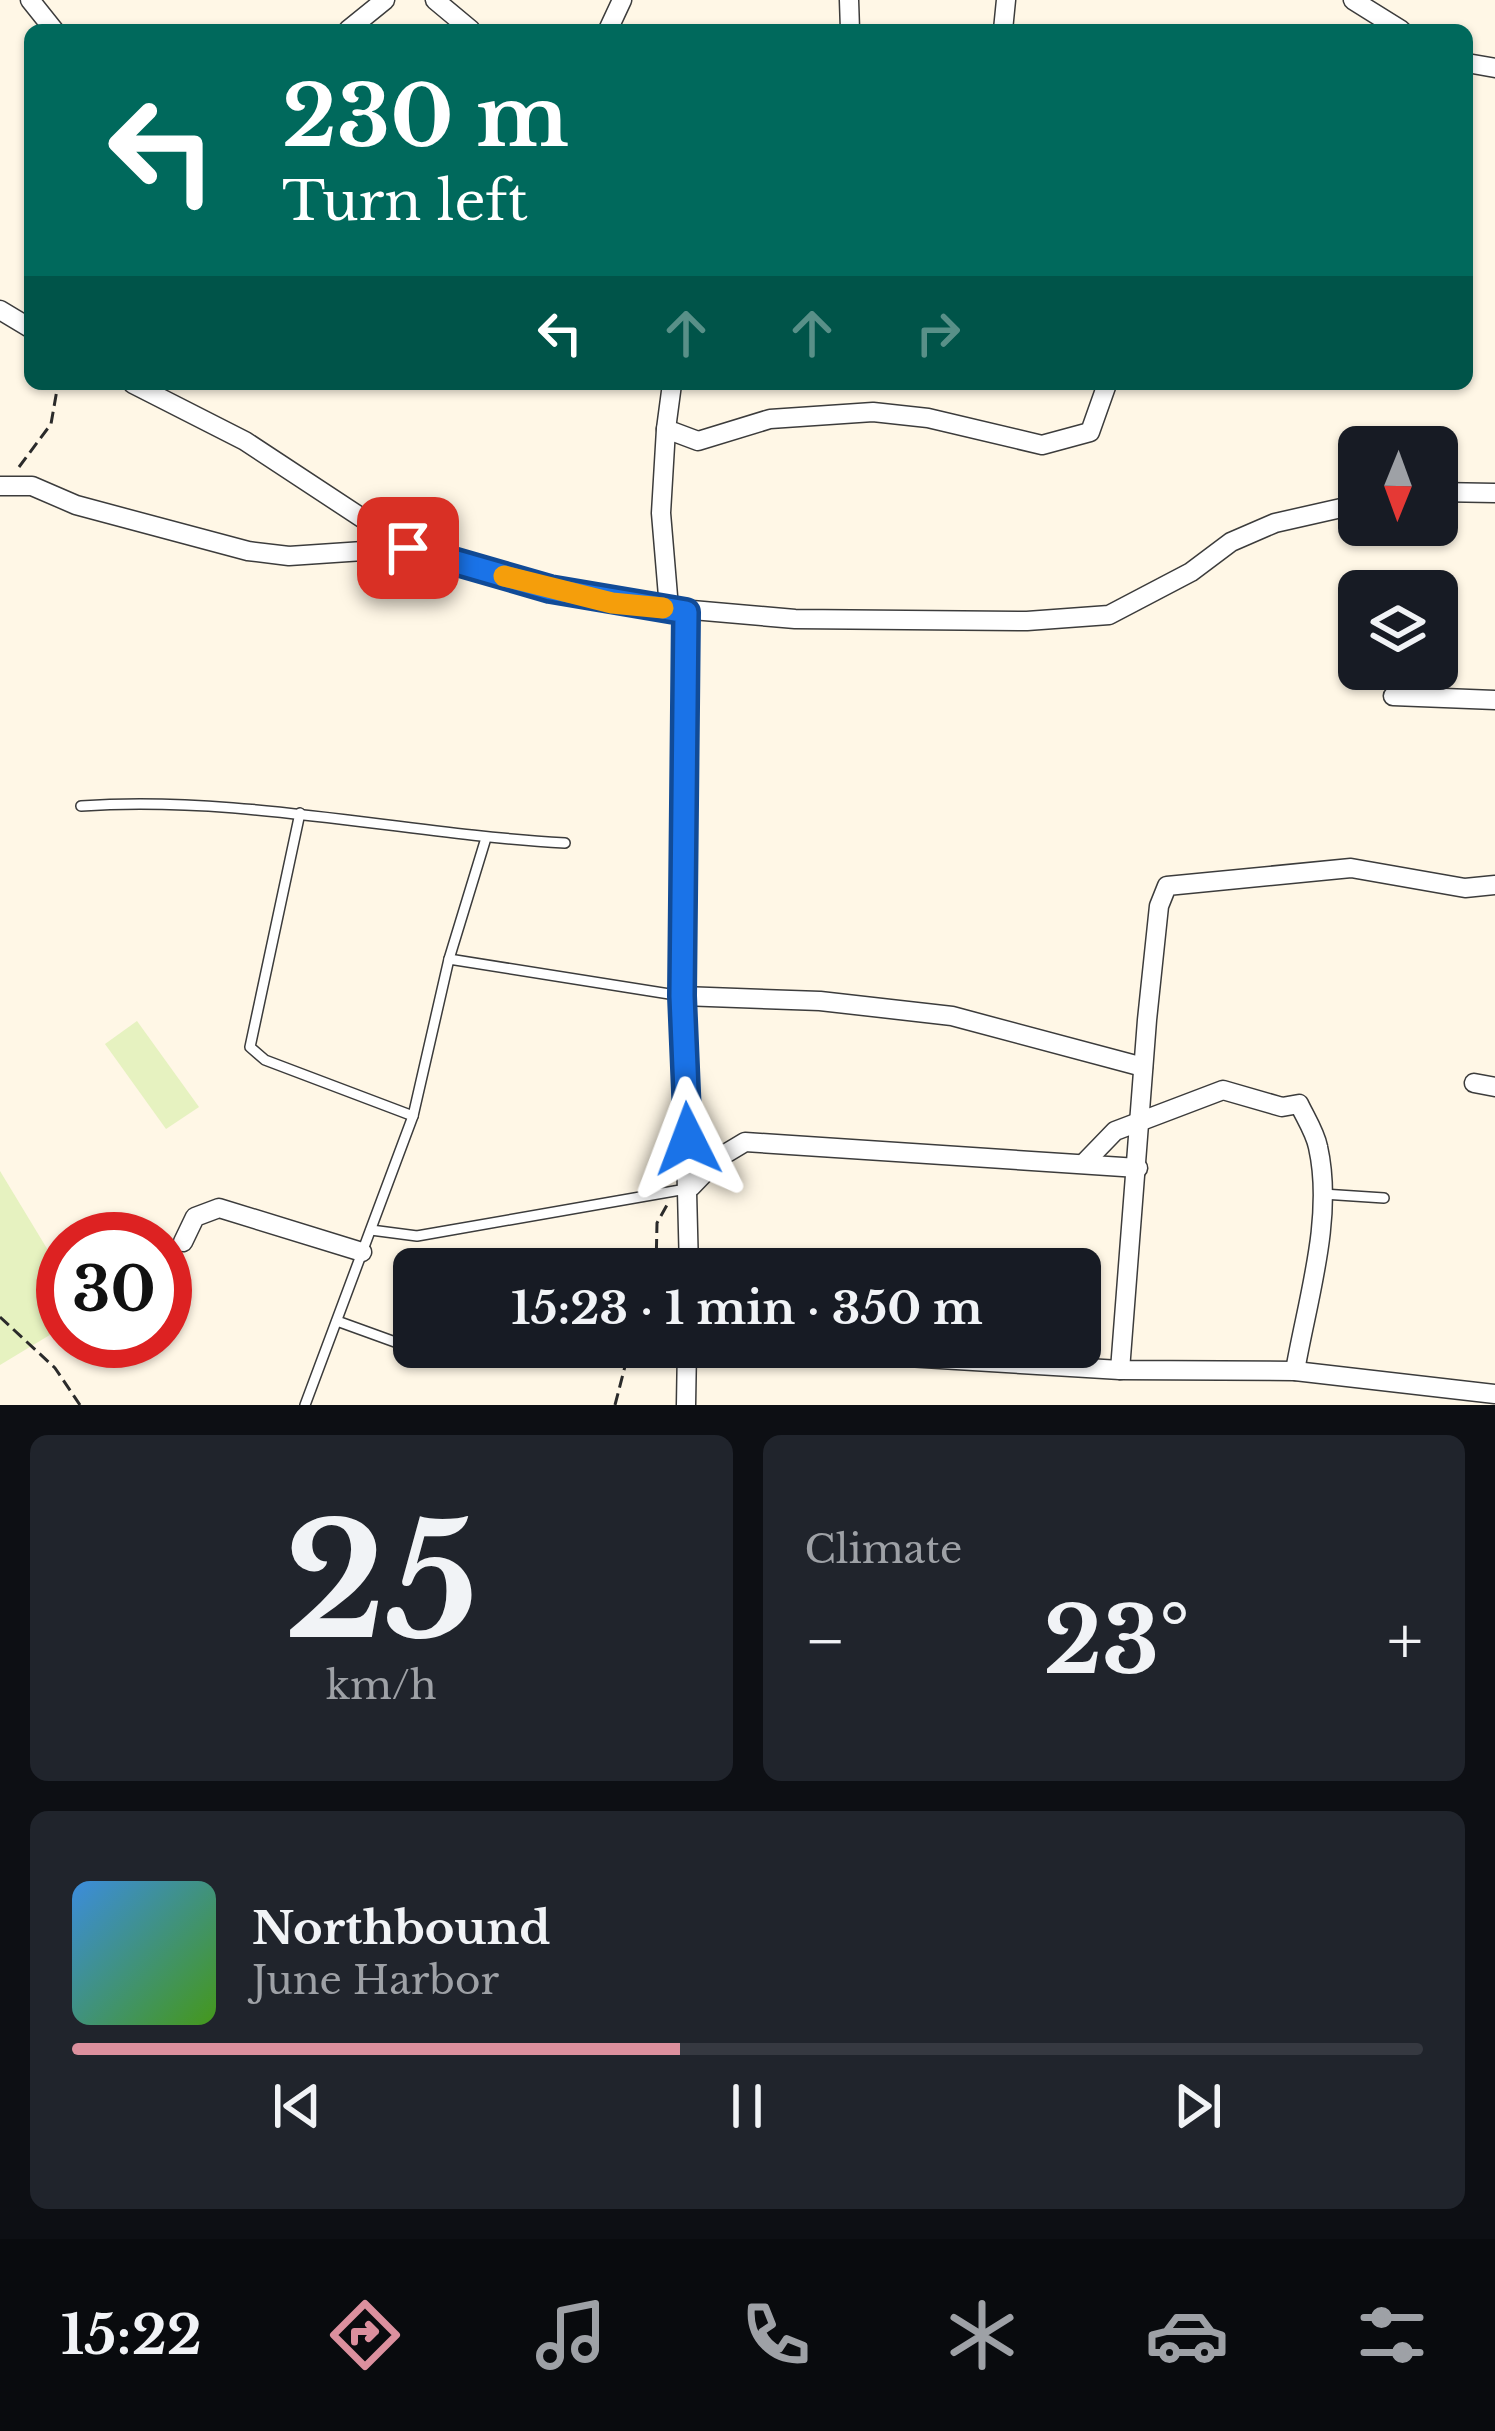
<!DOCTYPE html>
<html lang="en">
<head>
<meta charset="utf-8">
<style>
  :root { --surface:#171b24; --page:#20242c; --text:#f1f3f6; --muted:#9ea1a6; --line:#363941; --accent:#dc909e }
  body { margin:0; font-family:"Libre Baskerville",serif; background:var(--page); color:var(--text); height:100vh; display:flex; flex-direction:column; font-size:45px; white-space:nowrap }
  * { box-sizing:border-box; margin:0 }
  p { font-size:39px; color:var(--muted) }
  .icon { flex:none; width:66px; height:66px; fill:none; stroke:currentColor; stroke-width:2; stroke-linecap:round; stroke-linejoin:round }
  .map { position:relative; height:1405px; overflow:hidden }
  .details { display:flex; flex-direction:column; gap:30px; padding:30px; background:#0d0f14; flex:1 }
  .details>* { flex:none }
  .top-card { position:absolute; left:24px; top:24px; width:1449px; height:366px; border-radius:18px; box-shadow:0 3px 9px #0004; background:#00695c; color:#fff; overflow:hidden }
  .needle { width:78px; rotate:181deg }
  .tools { position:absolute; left:1338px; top:426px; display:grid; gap:24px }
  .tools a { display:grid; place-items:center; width:120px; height:120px; border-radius:18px; background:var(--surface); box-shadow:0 3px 9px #0004; font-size:60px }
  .speed { position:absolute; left:36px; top:1212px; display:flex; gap:24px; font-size:60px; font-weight:700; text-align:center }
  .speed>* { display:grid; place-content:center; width:156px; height:156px; border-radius:50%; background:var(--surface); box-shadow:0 3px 9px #0004; line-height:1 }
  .speed .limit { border:18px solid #d22; background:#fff; color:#111 }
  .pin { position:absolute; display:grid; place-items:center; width:102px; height:102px; color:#fff; margin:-51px; border-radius:24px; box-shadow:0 6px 18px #0006 }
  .me { position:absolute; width:132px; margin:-66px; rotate:357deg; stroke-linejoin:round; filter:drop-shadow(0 0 9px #0008) }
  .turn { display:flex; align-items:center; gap:42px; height:252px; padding:0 60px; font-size:54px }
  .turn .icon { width:156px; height:156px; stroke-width:2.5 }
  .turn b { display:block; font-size:84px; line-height:102px }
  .lanes { display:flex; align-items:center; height:114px; padding:0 60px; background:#0003; justify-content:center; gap:60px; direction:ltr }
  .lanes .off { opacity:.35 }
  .big { font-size:90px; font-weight:700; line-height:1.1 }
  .details .card { flex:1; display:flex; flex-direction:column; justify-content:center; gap:18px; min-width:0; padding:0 42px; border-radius:18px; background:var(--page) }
  .details .dial { align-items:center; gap:0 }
  .dial b { font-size:156px; line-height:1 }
  .song { display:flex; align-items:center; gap:36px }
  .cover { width:144px; height:144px; border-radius:18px; background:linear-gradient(135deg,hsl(210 70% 55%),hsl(100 70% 35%)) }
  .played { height:12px; border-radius:6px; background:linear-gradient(90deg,var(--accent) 45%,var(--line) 45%) }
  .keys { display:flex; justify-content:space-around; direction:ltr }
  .heat { display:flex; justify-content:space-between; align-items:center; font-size:66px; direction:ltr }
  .details .tiles { flex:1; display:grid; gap:30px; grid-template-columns:1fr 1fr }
  .card:last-child { grid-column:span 2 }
  .trip { position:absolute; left:393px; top:1248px; width:708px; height:120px; border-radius:18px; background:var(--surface); box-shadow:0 3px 9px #0004; font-weight:700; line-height:120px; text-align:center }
  .dock { display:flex; height:192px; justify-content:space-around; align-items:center; background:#090b0e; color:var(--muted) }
  .dock .icon { width:84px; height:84px }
  .dock .current { color:var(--accent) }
  .dock b { font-size:54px; color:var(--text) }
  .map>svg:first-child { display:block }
</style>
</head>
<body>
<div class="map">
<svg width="1495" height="1405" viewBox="0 0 1495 1405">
  <rect width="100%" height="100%" fill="#fff7e6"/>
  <g fill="#e6f2c0">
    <polygon points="137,1021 199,1107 166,1129 105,1044"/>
    <polygon points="0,1171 63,1275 63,1327 0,1365"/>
  </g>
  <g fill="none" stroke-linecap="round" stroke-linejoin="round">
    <g stroke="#3c3c3c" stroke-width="12">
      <g id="lane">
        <path d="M81,806c163,-11 322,28 484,37"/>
        <polyline points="300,813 250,1047 265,1060 413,1116"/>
        <polyline points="449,959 486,838"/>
        <polyline points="1323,1194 1384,1198"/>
        <polyline points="371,1230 417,1236 686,1189"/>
        <polyline points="337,1321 442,1359"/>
        <polyline points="305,1405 413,1116 449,959 682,996"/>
      </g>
    </g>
    <g stroke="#3c3c3c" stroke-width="21">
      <g id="street">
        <polyline points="30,0 54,30"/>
        <polyline points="435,0 471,30"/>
        <polyline points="849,0 850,30"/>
        <polyline points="1353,0 1401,30"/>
        <polyline points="348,30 385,0"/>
        <polyline points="608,30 622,0"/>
        <polyline points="1003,30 1006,0"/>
        <polyline points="1467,63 1495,68"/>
        <polyline points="0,310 30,328"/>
        <polyline points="133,384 245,441 406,547"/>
        <polyline points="672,384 666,429 698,441 770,419 873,412 928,418 1042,445 1090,432 1107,384"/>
        <polyline points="666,429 661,513 669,608"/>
        <polyline points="0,486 32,486 76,505 248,551 289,556 408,548 612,603 795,619 1027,621 1109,615 1191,572 1231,542 1275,523 1359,504"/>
        <polyline points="1437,492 1495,493"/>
        <polyline points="686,612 682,996 689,1269"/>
        <polyline points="1393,696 1495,700"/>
        <polyline points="682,996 820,1001 952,1016 1143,1067"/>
        <polyline points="1474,1083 1495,1087"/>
        <path d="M1086,1161l29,-30 108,-41 59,17 17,-3c6,13 16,28 19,43 16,71 -11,154 -23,224"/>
        <polyline points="691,1187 720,1157 745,1142 1138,1168"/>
        <polyline points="183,1242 195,1217 219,1208 362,1252"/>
        <polyline points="740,1347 1120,1370 1295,1371 1495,1394"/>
        <polyline points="1120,1370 1147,1020 1159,906 1167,886 1351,868 1465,888 1495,885"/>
        <polyline points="686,1405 687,1347"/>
      </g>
    </g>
    <g stroke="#2b2b2b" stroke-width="3" stroke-dasharray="12 6" stroke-linecap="butt">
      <polyline points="19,467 51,424 58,384"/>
      <polyline points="656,1269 657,1223 667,1205"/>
      <polyline points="0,1317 55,1368 80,1405"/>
      <polyline points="615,1405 630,1347"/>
    </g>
    <use href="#lane" stroke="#fff" stroke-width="9"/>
    <use href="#street" stroke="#fff" stroke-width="18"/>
  </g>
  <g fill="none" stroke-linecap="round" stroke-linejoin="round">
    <g stroke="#114b97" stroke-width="30">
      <polyline id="route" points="408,548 550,589 686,612 682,996 688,1139"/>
    </g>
    <use href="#route" stroke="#1a73e8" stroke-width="21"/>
    <polyline stroke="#f59e0b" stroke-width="21" points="504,576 612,603 663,608"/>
  </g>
</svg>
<div class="tools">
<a><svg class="needle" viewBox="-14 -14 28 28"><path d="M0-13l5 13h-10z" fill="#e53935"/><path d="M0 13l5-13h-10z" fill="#9ea1a6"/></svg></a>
<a><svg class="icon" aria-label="layers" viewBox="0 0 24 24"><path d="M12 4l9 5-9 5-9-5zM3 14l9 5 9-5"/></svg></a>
</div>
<div class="speed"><div class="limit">30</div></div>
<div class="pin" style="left:408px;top:548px;background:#d93025"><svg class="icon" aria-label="arrive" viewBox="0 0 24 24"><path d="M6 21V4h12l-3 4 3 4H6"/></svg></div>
<svg class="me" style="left:688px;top:1139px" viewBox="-20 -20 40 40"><path d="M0-17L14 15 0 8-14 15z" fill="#1a73e8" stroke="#fff" stroke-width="4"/></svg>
<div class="trip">15:23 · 1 min · 350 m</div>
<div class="top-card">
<div class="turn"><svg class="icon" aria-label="left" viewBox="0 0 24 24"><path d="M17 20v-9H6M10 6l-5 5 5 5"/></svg><div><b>230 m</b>Turn left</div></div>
<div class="lanes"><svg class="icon" aria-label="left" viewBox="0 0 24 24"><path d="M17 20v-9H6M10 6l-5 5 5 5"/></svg><svg class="icon off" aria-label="ahead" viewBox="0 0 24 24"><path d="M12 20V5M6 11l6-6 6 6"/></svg><svg class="icon off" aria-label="ahead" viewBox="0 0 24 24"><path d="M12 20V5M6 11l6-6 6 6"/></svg><svg class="icon off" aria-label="right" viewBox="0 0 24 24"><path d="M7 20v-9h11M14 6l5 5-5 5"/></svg></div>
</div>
</div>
<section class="details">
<div class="tiles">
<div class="card dial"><b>25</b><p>km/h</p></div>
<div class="card"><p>Climate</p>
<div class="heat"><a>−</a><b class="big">23°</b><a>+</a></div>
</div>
<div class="card">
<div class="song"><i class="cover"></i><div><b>Northbound</b><p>June Harbor</p></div></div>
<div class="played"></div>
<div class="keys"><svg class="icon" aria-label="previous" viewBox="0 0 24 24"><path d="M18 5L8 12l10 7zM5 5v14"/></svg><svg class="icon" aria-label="pause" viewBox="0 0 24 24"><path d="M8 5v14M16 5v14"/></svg><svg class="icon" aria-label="next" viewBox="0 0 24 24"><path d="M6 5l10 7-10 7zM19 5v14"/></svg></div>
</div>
</div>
</section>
<nav class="dock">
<b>15:22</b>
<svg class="icon current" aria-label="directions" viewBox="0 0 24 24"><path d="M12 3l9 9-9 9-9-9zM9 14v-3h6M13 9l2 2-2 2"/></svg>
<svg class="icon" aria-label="music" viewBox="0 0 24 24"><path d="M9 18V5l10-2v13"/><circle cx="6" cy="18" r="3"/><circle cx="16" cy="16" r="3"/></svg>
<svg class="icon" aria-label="phone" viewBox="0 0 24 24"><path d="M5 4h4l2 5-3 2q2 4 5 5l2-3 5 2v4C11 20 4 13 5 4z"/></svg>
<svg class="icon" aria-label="climate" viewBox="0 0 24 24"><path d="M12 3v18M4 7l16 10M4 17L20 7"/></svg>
<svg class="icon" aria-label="car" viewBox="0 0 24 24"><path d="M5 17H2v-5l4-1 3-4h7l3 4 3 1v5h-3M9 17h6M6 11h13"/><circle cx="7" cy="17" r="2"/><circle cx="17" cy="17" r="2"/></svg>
<svg class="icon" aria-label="filters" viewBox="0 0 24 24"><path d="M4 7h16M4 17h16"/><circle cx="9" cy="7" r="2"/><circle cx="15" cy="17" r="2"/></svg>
</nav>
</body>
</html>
